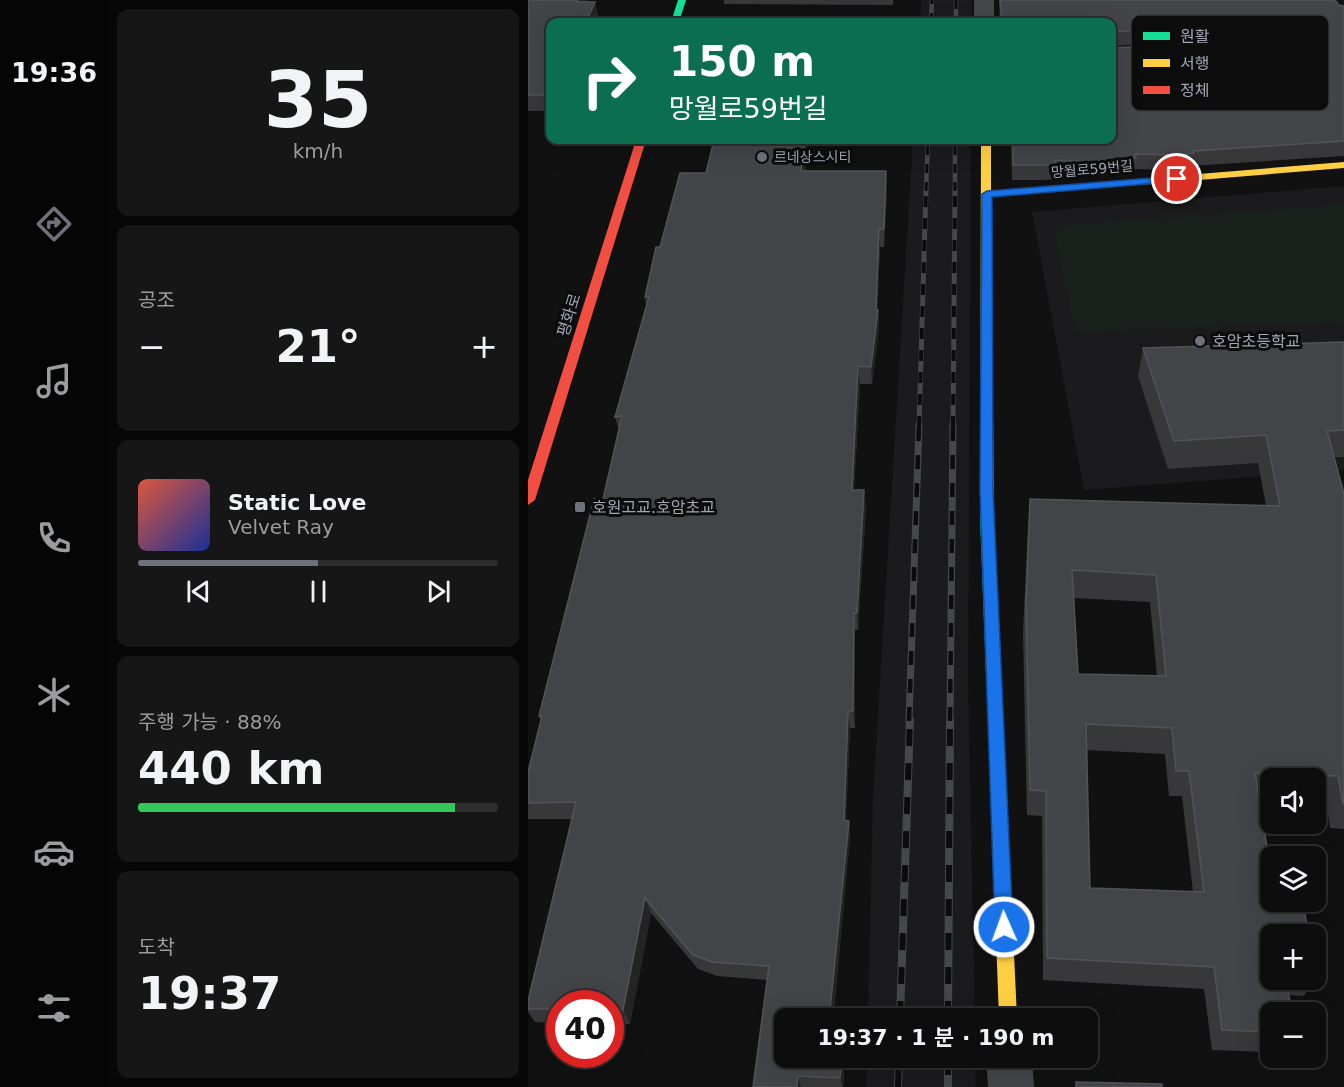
<!DOCTYPE html>
<html lang="ko">
<head>
<meta charset="utf-8">
<style>
  :root { --surface:#0d0d0d; --page:#161616; --text:#f1f3f6; --muted:#9a9c9d; --line:#2d2d2e; --accent:#6f727a }
  body { margin:0; font-family:"DejaVu Sans","Noto Sans KR",sans-serif; background:var(--page); color:var(--text); height:100vh; display:flex; flex-direction:column; font-size:22px; white-space:nowrap }
  * { box-sizing:border-box; margin:0 }
  p { font-size:20px; color:var(--muted) }
  .icon { flex:none; width:33px; height:33px; fill:none; stroke:currentColor; stroke-width:2; stroke-linecap:round; stroke-linejoin:round }
  .map { position:relative; flex:1; overflow:hidden }
  .drawer { display:flex; flex-direction:column; gap:9px; padding:9px; background:#070707; width:420px }
  .drawer>* { flex:none }
  .top-card { position:absolute; left:18px; top:18px; width:570px; height:126px; border-radius:12px; box-shadow:0 6px 24px #0002,0 0 0 2px var(--line); background:#0b6e4f; color:#fff; overflow:hidden }
  .fabs { position:absolute; left:732px; top:768px; display:grid; gap:12px }
  .fabs a { display:grid; place-items:center; width:66px; height:66px; border-radius:12px; background:var(--surface); box-shadow:0 6px 24px #0002,0 0 0 2px var(--line); font-size:30px }
  .speed { position:absolute; left:18px; top:990px; display:flex; gap:12px; font-size:30px; font-weight:700; text-align:center }
  .speed>* { display:grid; place-content:center; width:78px; height:78px; border-radius:50%; background:var(--surface); box-shadow:0 6px 24px #0002,0 0 0 2px var(--line); line-height:1 }
  .speed .limit { border:9px solid #d22; background:#fff; color:#111 }
  .pin { position:absolute; display:grid; place-items:center; width:51px; height:51px; color:#fff; margin:-26px; border:3px solid #fff; border-radius:50%; box-shadow:0 2px 6px #0007 }
  .me { position:absolute; width:66px; margin:-33px; rotate:358deg; stroke-linejoin:round; filter:drop-shadow(0 0 4px #0008) }
  .turn { display:flex; align-items:center; gap:21px; height:126px; padding:0 24px; font-size:27px }
  .turn .icon { width:78px; height:78px; stroke-width:2.5 }
  .turn b { display:block; font-size:42px; line-height:51px }
  .big { font-size:45px; font-weight:600; line-height:1.1 }
  .drawer .widget { flex:1; display:flex; flex-direction:column; justify-content:center; gap:9px; min-width:0; padding:0 21px; border-radius:12px; background:var(--page) }
  .drawer .dial { align-items:center; gap:0 }
  .dial b { font-size:78px; line-height:1 }
  .song { display:flex; align-items:center; gap:18px }
  .cover { width:72px; height:72px; border-radius:9px; background:linear-gradient(135deg,hsl(10 70% 55%),hsl(230 70% 35%)) }
  .played { height:6px; border-radius:3px; background:linear-gradient(90deg,var(--accent) 50%,var(--line) 50%) }
  .keys { display:flex; justify-content:space-around; direction:ltr }
  .heat { display:flex; justify-content:space-between; align-items:center; font-size:33px; direction:ltr }
  .charge { height:9px; border-radius:4px; background:linear-gradient(90deg,#34c759 88%,var(--line) 0) }
  .trip { position:absolute; left:246px; top:1008px; width:324px; height:60px; border-radius:12px; background:var(--surface); box-shadow:0 6px 24px #0002,0 0 0 2px var(--line); font-weight:600; line-height:60px; text-align:center }
  main { display:flex; flex:1; min-height:0 }
  .tab-bar { display:flex; flex-direction:column; width:108px; justify-content:space-around; align-items:center; background:#050505; color:var(--muted) }
  .tab-bar .icon { width:42px; height:42px }
  .tab-bar .on { color:var(--accent) }
  .tab-bar b { font-size:27px; color:var(--text) }
  .map>svg:first-child { display:block }
</style>
</head>
<body>
<main>
<nav class="tab-bar">
<b>19:36</b>
<svg class="icon on" aria-label="directions" viewBox="0 0 24 24"><path d="M12 3l9 9-9 9-9-9zM9 14v-3h6M13 9l2 2-2 2"/></svg>
<svg class="icon" aria-label="music" viewBox="0 0 24 24"><path d="M9 18V5l10-2v13"/><circle cx="6" cy="18" r="3"/><circle cx="16" cy="16" r="3"/></svg>
<svg class="icon" aria-label="phone" viewBox="0 0 24 24"><path d="M5 4h4l2 5-3 2q2 4 5 5l2-3 5 2v4C11 20 4 13 5 4z"/></svg>
<svg class="icon" aria-label="climate" viewBox="0 0 24 24"><path d="M12 3v18M4 7l16 10M4 17L20 7"/></svg>
<svg class="icon" aria-label="car" viewBox="0 0 24 24"><path d="M5 17H2v-5l4-1 3-4h7l3 4 3 1v5h-3M9 17h6M6 11h13"/><circle cx="7" cy="17" r="2"/><circle cx="17" cy="17" r="2"/></svg>
<svg class="icon" aria-label="filters" viewBox="0 0 24 24"><path d="M4 7h16M4 17h16"/><circle cx="9" cy="7" r="2"/><circle cx="15" cy="17" r="2"/></svg>
</nav>
<section class="drawer">
<div class="widget dial"><b>35</b><p>km/h</p></div>
<div class="widget"><p>공조</p>
<div class="heat"><a>−</a><b class="big">21°</b><a>+</a></div>
</div>
<div class="widget">
<div class="song"><i class="cover"></i><div><b>Static Love</b><p>Velvet Ray</p></div></div>
<div class="played"></div>
<div class="keys"><svg class="icon" aria-label="previous" viewBox="0 0 24 24"><path d="M18 5L8 12l10 7zM5 5v14"/></svg><svg class="icon" aria-label="pause" viewBox="0 0 24 24"><path d="M8 5v14M16 5v14"/></svg><svg class="icon" aria-label="next" viewBox="0 0 24 24"><path d="M6 5l10 7-10 7zM19 5v14"/></svg></div>
</div>
<div class="widget"><p>주행 가능 · 88%</p><b class="big">440 km</b><div class="charge"></div></div>
<div class="widget"><p>도착</p><b class="big">19:37</b></div>
</section>
<div class="map">
<svg width="816" height="1087" viewBox="0 0 816 1087">
  <rect width="100%" height="100%" fill="#111"/>
  <g fill="#1b1b1d">
    <polygon points="393,0 444,0 444,22 392,22"/>
    <polygon points="385,140 443,140 440,681 447,1018 340,1018 345,796"/>
    <polygon points="816,186 816,470 556,490 504,212"/>
    <polygon points="339,1058 447,1058 448,1087 338,1087"/>
  </g>
  <polygon fill="#1a201b" points="816,204 816,322 547,332 525,226"/>
  <g fill="none" stroke-linecap="round" stroke-linejoin="round">
    <g fill="#45464a" fill-rule="evenodd">
      <rect x="446" y="0" width="20" height="22"/>
      <polygon points="458,1058 504,1058 506,1087 460,1087"/>
    </g>
    <g fill="#16e098" fill-rule="evenodd">
      <polygon points="150,0 158,0 151,22 143,22"/>
      <polygon points="459,513 466,518 479,804 477,809 471,811 465,809 463,804 452,518"/>
    </g>
    <g fill="#ffcf43" fill-rule="evenodd">
      <polygon points="453,140 463,140 463,191 816,162 816,168 463,197 466,518 459,523 452,518"/>
      <polygon points="471,797 477,799 479,804 489,1018 471,1018 463,804 465,799"/>
    </g>
    <polygon fill="#f24e42" fill-rule="evenodd" points="108,140 118,140 7,500 0,505 0,480"/>
    <g stroke="#45474a" stroke-width="4.5">
      <g id="rail-far3">
        <polyline points="428,0 428,22"/>
        <polyline points="403,22 404,0"/>
        <polyline points="398,191 400,140"/>
        <polyline points="427,191 427,140"/>
      </g>
    </g>
    <g stroke="#45474a" stroke-width="5">
      <g id="rail-far2">
        <polyline points="391,427 398,189"/>
        <polyline points="425,427 427,189"/>
      </g>
    </g>
    <g stroke="#45474a" stroke-width="7">
      <g id="rail-far1">
        <polyline points="381,721 391,425"/>
        <polyline points="422,721 425,425"/>
      </g>
    </g>
    <g stroke="#45474a" stroke-width="8">
      <g id="rail">
        <polyline points="372,1018 382,720"/>
        <polyline points="420,1018 422,720"/>
        <polyline points="420,1058 420,1087"/>
        <polyline points="370,1087 371,1058"/>
      </g>
    </g>
    <use href="#rail-far3" stroke="#0c0c0d" stroke-width="3" stroke-dasharray="9" stroke-linecap="butt"/>
    <use href="#rail-far2" stroke="#0c0c0d" stroke-width="4" stroke-dasharray="11" stroke-linecap="butt"/>
    <use href="#rail-far1" stroke="#0c0c0d" stroke-width="4.5" stroke-dasharray="14" stroke-linecap="butt"/>
    <use href="#rail" stroke="#0c0c0d" stroke-width="6" stroke-dasharray="17" stroke-linecap="butt"/>
  </g>
  <g fill="#38383b" fill-rule="evenodd">
    <polygon points="0,0 59,0 58,2 67,2 70,17 68,22 22,22 22,111 0,111"/>
    <polygon points="196,0 365,0 365,5 196,4"/>
    <path d="M471,0h336l4,5 5,1v150l-153,10v2l-19,2 -38,-1v4l-45,3 -34,-1 -1,4 -10,1h-32l-1,-40h101v-118h-112zM757,35l3,1 -174,12 -2,-2z"/>
    <polygon points="280,150 277,171 359,188 356,247 352,247 349,310 350,310 351,328 344,384 332,384 326,490 336,490 338,508 330,630 327,630 327,728 322,728 318,820 321,821 322,836 306,1010 317,1058 315,1087 225,1087 240,980 189,976 170,969 123,913 102,1024 82,1024 82,1004 32,1004 32,1023 7,1022 0,1012 0,1001 44,819 0,819 0,772 13,721 11,716 75,499 91,430 87,417 118,305 117,297 132,247 178,173"/>
    <path d="M816,342v115h-10l10,38v334l-14,-1 -4,-27h-10v-23h-46v21h-11l11,181h43l-9,16 -15,-1 -19,17v40l-58,-2 -8,-61 -161,-9 -1,-164 -15,-1 -4,-183 5,-105 2,-28 236,7 -8,-43 -90,6 -30,-93 5,-28zM546,598l76,4 7,74 -79,-2zM559,750l78,4 4,42h13l11,96 -103,-4z"/>
  </g>
  <g fill="#242425">
    <polygon points="49,0 59,0 52,17 49,2"/>
    <polygon points="67,2 70,17 68,22 58,22"/>
    <polygon points="277,140 279,140 280,150 275,188 273,171"/>
    <polygon points="358,171 359,188 356,247 356,229"/>
    <polygon points="351,229 352,247 349,323 350,310 351,328 344,384 343,367"/>
    <polygon points="330,366 332,384 325,508 324,490"/>
    <polygon points="336,490 338,508 330,630 329,613"/>
    <polygon points="326,613 327,630 327,728 325,711"/>
    <polygon points="320,712 322,728 317,836 316,820"/>
    <polygon points="321,821 322,836 305,1018 302,1010"/>
    <polygon points="117,898 123,913 102,1024 95,1010"/>
    <polygon points="314,1058 317,1058 315,1087 312,1078"/>
    <polygon points="270,1076 273,1087 269,1087"/>
  </g>
  <g fill="#434448" stroke="#525359" stroke-width="1.5" fill-rule="evenodd">
    <polygon points="0,0 49,0 49,2 67,2 58,22 22,22 22,95 0,95"/>
    <polygon points="472,0 807,0 811,5 816,6 816,141 665,151 666,153 647,155 607,154 608,158 562,162 527,160 528,164 517,165 485,165 485,140 584,140 584,46 586,48 767,35 772,29 768,23 760,21 584,32 584,42 584,22 474,22"/>
    <polygon points="186,140 277,140 273,171 358,171 356,229 351,229 348,310 350,310 343,367 330,366 324,490 336,490 329,613 326,613 325,711 320,712 316,820 321,821 302,1010 317,1010 317,1018 256,1018 256,1058 314,1058 312,1078 270,1076 269,1087 225,1087 241,966 184,962 165,955 117,898 95,1010 82,1010 82,1004 32,1004 32,1009 0,1009 0,1001 48,802 0,803 0,772 14,716 11,716 66,499 75,499 94,416 87,417 121,297 117,297 128,247 132,247 152,173 178,173"/>
    <path d="M816,342v88l-17,1 17,63v310l-1,-1 -5,-27 -83,-3 15,92v37h7v2l26,1 6,29h-39v46h16l6,32h-22v20l-48,-2 -8,-63 -167,-9 -1,-167 -16,-1 -4,-185 4,-106 250,7 -14,-71 -92,6 -31,-93zM544,570l84,5 10,101 -88,-2zM558,724l86,4 4,43h13l15,121 -114,-4z"/>
    <polygon points="548,1082 634,1084 634,1087 548,1087"/>
  </g>
  <polygon fill="#1a73e8" stroke="#114b97" stroke-width="1.5" points="649,176 653,177 653,181 464,197 465,490 485,927 482,933 476,935 470,933 467,927 452,490 454,194 459,191"/>
  <g fill="#6f727a" stroke="#0c0c0d" stroke-width="2">
    <circle cx="234" cy="157" r="6"/>
    <circle cx="672" cy="341" r="6"/>
    <rect x="46" y="501" width="12" height="12" rx="3"/>
  </g>
  <g text-anchor="middle" dominant-baseline="central" stroke-width="6" stroke-linejoin="round" paint-order="stroke">
    <g font-size="14" fill="#a1a6b3" stroke="#0c0c0d" text-anchor="start">
      <text x="246" y="157">르네상스시티</text>
    </g>
    <g font-size="14" fill="#a1a6b3" stroke="#0c0c0d">
      <text transform="translate(564 169) rotate(-5)">망월로59번길</text>
    </g>
    <g font-size="16" fill="#a1a6b3" stroke="#0c0c0d">
      <text transform="translate(41 315) rotate(-73)">평화로</text>
    </g>
    <g font-size="16" fill="#a1a6b3" stroke="#0c0c0d" text-anchor="start">
      <text x="684" y="341">호암초등학교</text>
      <text x="64" y="507">호원고교.호암초교</text>
    </g>
  </g>
  <rect x="603" y="15" width="198" height="96" rx="9" fill="#0c0c0d" stroke="#393a3f" stroke-width="1.5"/>
  <rect x="615" y="32" width="27" height="8" fill="#16e098"/>
  <rect x="615" y="59" width="27" height="8" fill="#ffcf43"/>
  <rect x="615" y="86" width="27" height="8" fill="#f24e42"/>
  <g font-size="16" fill="#a1a6b3">
    <text x="652" y="42">원활</text>
    <text x="652" y="69">서행</text>
    <text x="652" y="96">정체</text>
  </g>
</svg>
<div class="fabs">
<a><svg class="icon" aria-label="sound" viewBox="0 0 24 24"><path d="M4 9h4l5-4v14l-5-4H4zM17 9q2 3 0 6"/></svg></a>
<a><svg class="icon" aria-label="layers" viewBox="0 0 24 24"><path d="M12 4l9 5-9 5-9-5zM3 14l9 5 9-5"/></svg></a>
<a>+</a>
<a>−</a>
</div>
<div class="speed"><div class="limit">40</div></div>
<div class="pin" style="left:649px;top:179px;background:#d93025"><svg class="icon" aria-label="arrive" viewBox="0 0 24 24"><path d="M6 21V4h12l-3 4 3 4H6"/></svg></div>
<svg class="me" style="left:476px;top:927px" viewBox="-20 -20 40 40"><circle r="17" fill="#1a73e8" stroke="#fff" stroke-width="3"/><path d="M0-11L8 9 0 5-8 9z" fill="#fff"/></svg>
<div class="trip">19:37 · 1 분 · 190 m</div>
<div class="top-card">
<div class="turn"><svg class="icon" aria-label="right" viewBox="0 0 24 24"><path d="M7 20v-9h11M14 6l5 5-5 5"/></svg><div><b>150 m</b>망월로59번길</div></div>
</div>
</div>
</main>
</body>
</html>
